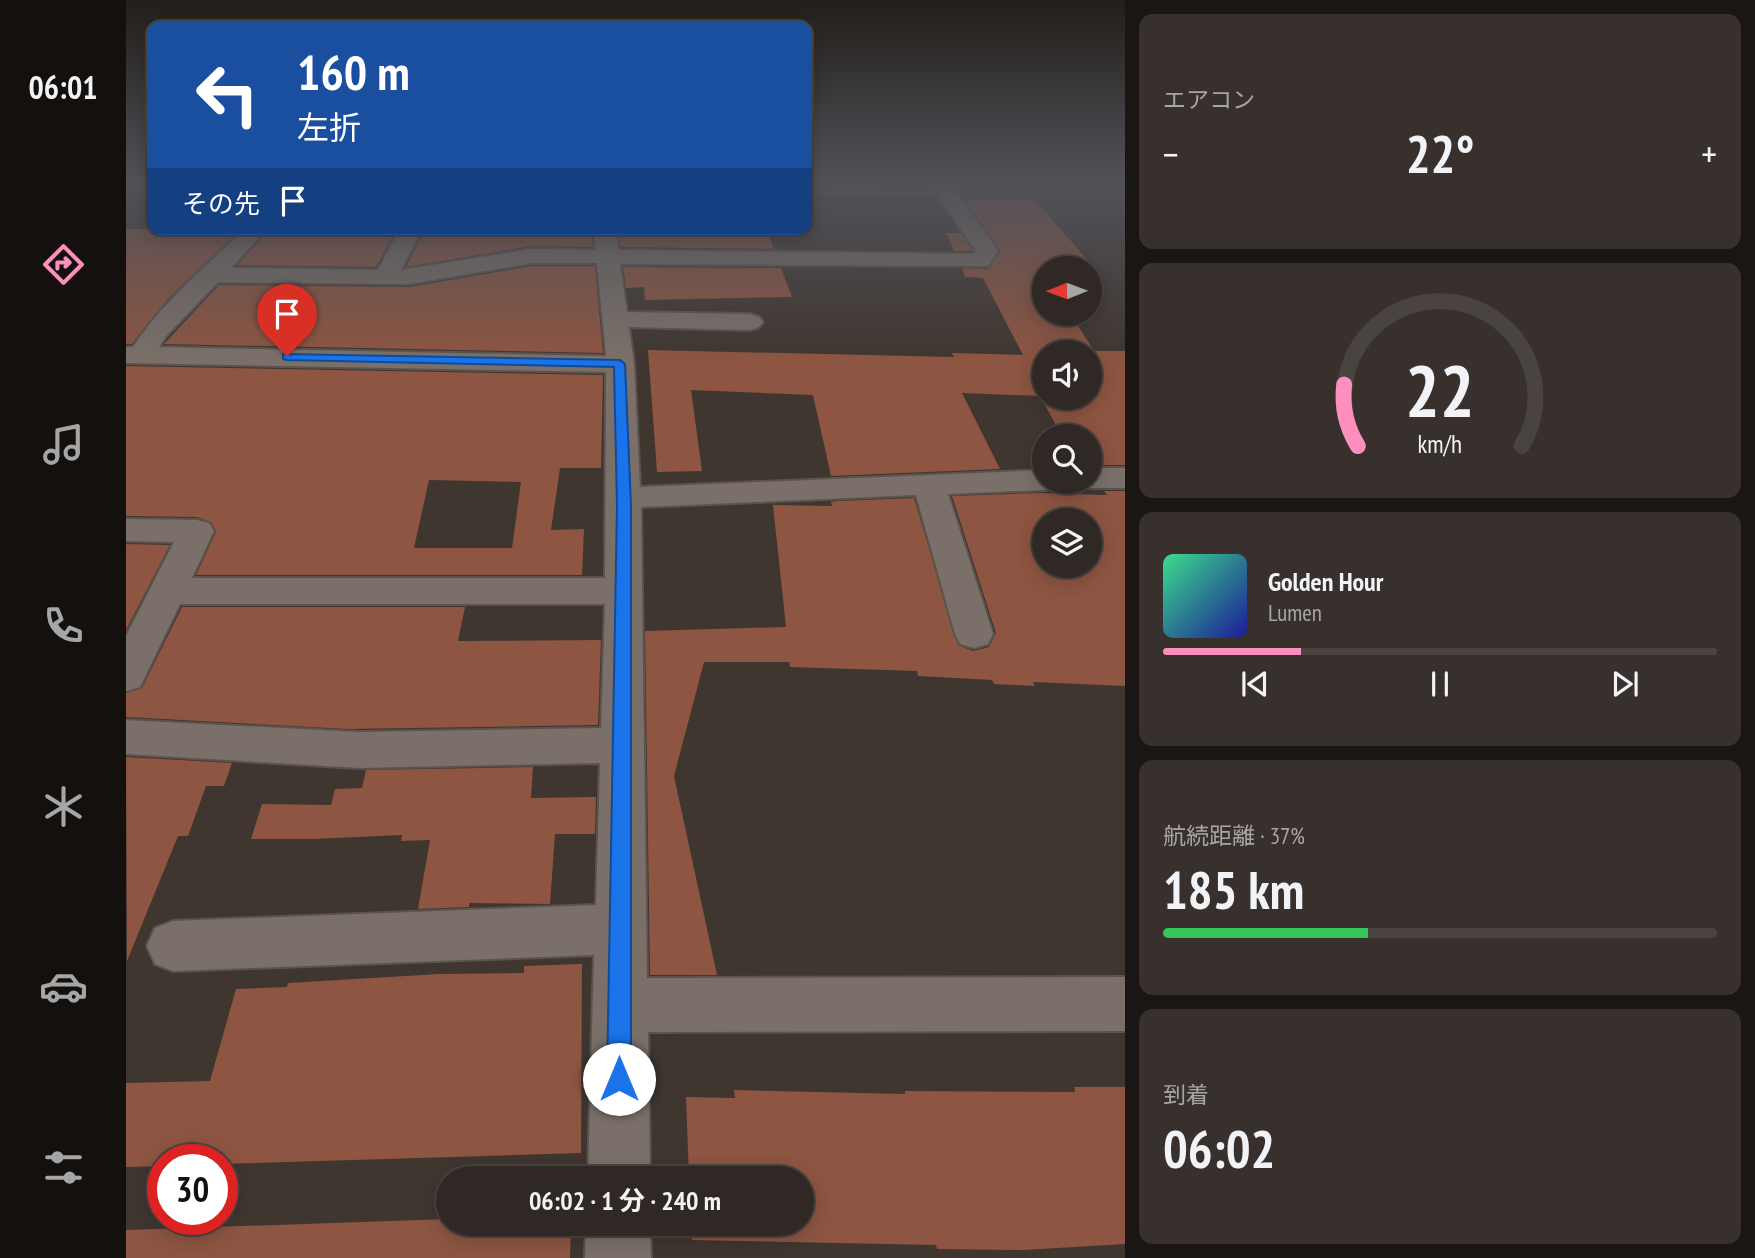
<!DOCTYPE html>
<html lang="ja">
<head>
<meta charset="utf-8">
<style>
  :root { --surface:#2f2824; --page:#37302c; --text:#f1f3f6; --muted:#a7a6a6; --line:#4a4441; --accent:#fd8ebe }
  body { margin:0; font-family:"PT Sans Narrow","Noto Sans JP",sans-serif; background:var(--page); color:var(--text); height:100vh; display:flex; flex-direction:column; font-size:26px; white-space:nowrap }
  * { box-sizing:border-box; margin:0 }
  p { font-size:23px; color:var(--muted) }
  .icon { flex:none; width:38px; height:38px; fill:none; stroke:currentColor; stroke-width:2; stroke-linecap:round; stroke-linejoin:round }
  .map { position:relative; flex:1; overflow:hidden }
  .details { display:flex; flex-direction:column; gap:14px; padding:14px; background:#1a1614; width:630px }
  .details>* { flex:none }
  .hud { position:absolute; left:21px; top:21px; width:665px; height:214px; border-radius:14px; box-shadow:0 4px 18px #0003,0 0 0 2px var(--line); background:#1a4fa0; color:#fff; overflow:hidden }
  .needle { width:46px; rotate:269deg }
  .buttons { position:absolute; left:906px; top:256px; display:grid; gap:14px }
  .buttons a { display:grid; place-items:center; width:70px; height:70px; border-radius:50%; background:var(--surface); box-shadow:0 4px 18px #0003,0 0 0 2px var(--line); font-size:35px }
  .speed { position:absolute; left:21px; top:1144px; display:flex; gap:14px; font-size:35px; font-weight:700; text-align:center }
  .speed>* { display:grid; place-content:center; width:91px; height:91px; border-radius:50%; background:var(--surface); box-shadow:0 4px 18px #0003,0 0 0 2px var(--line); line-height:1 }
  .speed .limit { border:10px solid #d22; background:#fff; color:#111 }
  .pin { position:absolute; display:grid; place-items:center; width:60px; height:60px; color:#fff; margin:-72px -30px; border-radius:50% 50% 50% 0; rotate:-45deg; box-shadow:0 0 7px #0007 }
  .pin .icon { rotate:45deg }
  .me { position:absolute; width:77px; margin:-38px; rotate:0deg; stroke-linejoin:round; filter:drop-shadow(0 0 5px #0008) }
  .turn { display:flex; align-items:center; gap:24px; height:147px; padding:0 35px; font-size:32px }
  .turn .icon { width:91px; height:91px; stroke-width:2.5 }
  .turn b { display:block; font-size:49px; line-height:60px }
  .then { display:flex; align-items:center; height:66px; padding:0 35px; background:#0003; gap:14px; font-size:26px }
  .big { font-size:52px; font-weight:700; line-height:1.1 }
  .details .card { flex:1; display:flex; flex-direction:column; justify-content:center; gap:10px; min-width:0; padding:0 24px; border-radius:14px; background:var(--page) }
  .details .dial { align-items:center; gap:0 }
  .dial svg { height:182px; overflow:visible; fill:none; stroke:var(--line); stroke-width:7; stroke-linecap:round; text-anchor:middle }
  .dial text { fill:var(--text); stroke:none }
  .song { display:flex; align-items:center; gap:21px }
  .cover { width:84px; height:84px; border-radius:10px; background:linear-gradient(135deg,hsl(150 70% 55%),hsl(240 70% 35%)) }
  .played { height:7px; border-radius:4px; background:linear-gradient(90deg,var(--accent) 25%,var(--line) 25%) }
  .keys { display:flex; justify-content:space-around; direction:ltr }
  .heat { display:flex; justify-content:space-between; align-items:center; font-size:38px; direction:ltr }
  .charge { height:10px; border-radius:5px; background:linear-gradient(90deg,#34c759 37%,var(--line) 0) }
  .trip { position:absolute; left:310px; top:1166px; width:378px; height:70px; border-radius:35px; background:var(--surface); box-shadow:0 4px 18px #0003,0 0 0 2px var(--line); font-weight:700; line-height:70px; text-align:center }
  main { display:flex; flex:1; min-height:0 }
  .menu { display:flex; flex-direction:column; width:126px; justify-content:space-around; align-items:center; background:#13100e; color:var(--muted) }
  .menu .icon { width:49px; height:49px }
  .menu .current { color:var(--accent) }
  .menu b { font-size:32px; color:var(--text) }
  .map>svg:first-child { display:block }
</style>
</head>
<body>
<main>
<nav class="menu">
<b>06:01</b>
<svg class="icon current" aria-label="directions" viewBox="0 0 24 24"><path d="M12 3l9 9-9 9-9-9zM9 14v-3h6M13 9l2 2-2 2"/></svg>
<svg class="icon" aria-label="music" viewBox="0 0 24 24"><path d="M9 18V5l10-2v13"/><circle cx="6" cy="18" r="3"/><circle cx="16" cy="16" r="3"/></svg>
<svg class="icon" aria-label="phone" viewBox="0 0 24 24"><path d="M5 4h4l2 5-3 2q2 4 5 5l2-3 5 2v4C11 20 4 13 5 4z"/></svg>
<svg class="icon" aria-label="climate" viewBox="0 0 24 24"><path d="M12 3v18M4 7l16 10M4 17L20 7"/></svg>
<svg class="icon" aria-label="car" viewBox="0 0 24 24"><path d="M5 17H2v-5l4-1 3-4h7l3 4 3 1v5h-3M9 17h6M6 11h13"/><circle cx="7" cy="17" r="2"/><circle cx="17" cy="17" r="2"/></svg>
<svg class="icon" aria-label="filters" viewBox="0 0 24 24"><path d="M4 7h16M4 17h16"/><circle cx="9" cy="7" r="2"/><circle cx="15" cy="17" r="2"/></svg>
</nav>
<div class="map">
<svg width="999" height="1258" viewBox="0 0 999 1258">
  <rect width="100%" height="100%" fill="#3f3630"/>
  <polygon fill="#54653c" points="681,189 807,193 810,196 681,193"/>
  <g fill="#8d5542" fill-rule="evenodd">
    <path d="M837,198l71,1 64,73h-8v-4h-45v45h25l24,38h31v114h-35v-29h-28l-22,-40 -78,-3 38,76 -169,7 -18,-81 -122,-5 11,81 -45,1 -9,-122 306,7 -2,-4 71,2 -40,-77 -18,-1 -3,-9 26,1 12,-19zM919,352h45v45h-45z"/>
    <polygon points="0,229 115,229 43,298 6,344 0,344"/>
    <polygon points="144,229 271,229 250,267 111,265"/>
    <polygon points="364,229 465,230 467,247 406,246 280,267 295,237 363,237"/>
    <polygon points="499,229 641,229 648,249 494,247 493,230"/>
    <polygon points="820,233 835,233 847,251 828,251"/>
    <polygon points="406,266 469,266 477,353 38,344 93,285 283,287"/>
    <polygon points="497,267 655,268 666,297 519,300 518,287 500,288"/>
    <path d="M0,366l477,9 -2,93h-41l-9,62 33,-1 -2,46h-386l20,-43 -5,-10 -14,-5 -71,-1zM303,480l92,2 -9,66h-98z"/>
    <path d="M978,491h21v195l-92,-4 2,4 -41,-2 -2,-4 -74,-4 -1,-5 -127,-4 -1,-5h-85l-30,114 43,199h-67l-5,-344 141,-4 -13,-122 59,1 -1,-4 6,-1 77,-3 44,147 15,6 16,-4 7,-14 -44,-137 86,-3 69,2zM919,520h45v45h-45z"/>
    <polygon points="0,544 44,545 0,630"/>
    <polygon points="56,607 339,607 332,641 475,640 472,725 222,729 0,717 0,693 16,688"/>
    <polygon points="0,757 106,763 98,786 80,786 62,836 52,836 1,961"/>
    <polygon points="407,767 405,798 470,797 469,834 429,834 424,904 343,903 343,907 292,909 304,840 275,841 276,835 187,839 125,839 136,804 205,805 209,789 236,788 240,770"/>
    <polygon points="456,964 455,1153 96,1164 96,1160 37,1160 37,1166 0,1167 0,1083 84,1081 110,989 161,987 162,983 313,974 398,973 398,966"/>
    <polygon points="948,1087 999,1087 999,1244 898,1250 811,1249 810,1245 566,1240 565,1223 676,1223 676,1178 563,1178 560,1097 609,1098 608,1090 779,1094 779,1091 949,1092"/>
    <polygon points="322,1219 322,1223 445,1223 444,1258 0,1258 0,1230"/>
  </g>
  <g fill="none" stroke-linecap="round" stroke-linejoin="round">
    <g stroke="#5a534e" stroke-width="4">
      <g id="minor">
        <path d="M803,182h19l47,64 3,5 -10,15 -368,-2 7,48 123,2 9,3 4,5 -4,5 -9,3 -121,-3 5,37 6,123 405,-17v11h15l-4,6 -11,3 -97,4 45,140 -5,10 -14,4 -14,-4 -5,-10 -39,-139 -275,12 6,471 478,-1v54l-477,1 2,146h-62l6,-223 -421,16 -18,-7 -8,-18 8,-18 18,-7 423,-16 4,-142 -241,5 -233,-14v-34l233,12 242,-4 4,-124h-425l-40,83 -14,4v-55l48,-94 -48,-1v-22l71,1 12,3 5,8 -22,47h413l1,-206 -480,-9v-16h7c29,-45 74,-81 112,-118h22l-36,39 147,2 22,-41h22l-21,41 131,-21 64,1 -2,-21h22l2,21 355,4 3,-3zM406,263h65l9,93 -447,-9 8,-12 51,-53 191,2z"/>
        <polygon points="964,468 999,468 999,488 964,488 953,485 950,481 964,481"/>
        <polygon points="460,1223 524,1223 525,1258 459,1258"/>
      </g>
    </g>
    <use href="#minor" fill="#7a7069" fill-rule="evenodd"/>
  </g>
  <linearGradient id="sky" x2="0" y2="1"><stop stop-color="#231e1a"/><stop offset="0.51" stop-color="#525259"/><stop offset="1" stop-color="#525259" stop-opacity="0"/></linearGradient>
  <rect width="999" height="359" fill="url(#sky)"/>
  <polygon fill="#1a73e8" stroke="#114b97" stroke-width="2" points="157,354 494,360 499,364 505,505 505,1079 502,1088 493,1091 485,1088 481,1079 491,505 488,367 161,360 157,359"/>
</svg>
<div class="buttons">
<a><svg class="needle" viewBox="-14 -14 28 28"><path d="M0-13l5 13h-10z" fill="#e53935"/><path d="M0 13l5-13h-10z" fill="#a7a6a6"/></svg></a>
<a><svg class="icon" aria-label="sound" viewBox="0 0 24 24"><path d="M4 9h4l5-4v14l-5-4H4zM17 9q2 3 0 6"/></svg></a>
<a><svg class="icon" aria-label="search" viewBox="0 0 24 24"><circle cx="10" cy="10" r="6"/><path d="M15 15l6 6"/></svg></a>
<a><svg class="icon" aria-label="layers" viewBox="0 0 24 24"><path d="M12 4l9 5-9 5-9-5zM3 14l9 5 9-5"/></svg></a>
</div>
<div class="speed"><div class="limit">30</div></div>
<div class="pin" style="left:161px;top:356px;background:#d93025"><svg class="icon" aria-label="arrive" viewBox="0 0 24 24"><path d="M6 21V4h12l-3 4 3 4H6"/></svg></div>
<svg class="me" style="left:493px;top:1079px" viewBox="-20 -20 40 40"><circle r="19" fill="#fff"/><path d="M0-13L10 11 0 6-10 11z" fill="#1a73e8"/></svg>
<div class="trip">06:02 · 1 分 · 240 m</div>
<div class="hud">
<div class="turn"><svg class="icon" aria-label="left" viewBox="0 0 24 24"><path d="M17 20v-9H6M10 6l-5 5 5 5"/></svg><div><b>160 m</b>左折</div></div>
<div class="then">その先<svg class="icon" aria-label="arrive" viewBox="0 0 24 24"><path d="M6 21V4h12l-3 4 3 4H6"/></svg></div>
</div>
</div>
<section class="details">
<div class="card"><p>エアコン</p>
<div class="heat"><a>−</a><b class="big">22°</b><a>+</a></div>
</div>
<div class="card dial"><svg viewBox="0 0 100 80">
<path d="M14 69A42 42 0 1 1 86 69"/>
<path d="M14 69A42 42 0 0 1 8 42" stroke="#fd8ebe"/>
<text x="50" y="56" font-size="32" font-weight="700">22</text>
<text x="50" y="72" font-size="11">km/h</text>
</svg></div>
<div class="card">
<div class="song"><i class="cover"></i><div><b>Golden Hour</b><p>Lumen</p></div></div>
<div class="played"></div>
<div class="keys"><svg class="icon" aria-label="previous" viewBox="0 0 24 24"><path d="M18 5L8 12l10 7zM5 5v14"/></svg><svg class="icon" aria-label="pause" viewBox="0 0 24 24"><path d="M8 5v14M16 5v14"/></svg><svg class="icon" aria-label="next" viewBox="0 0 24 24"><path d="M6 5l10 7-10 7zM19 5v14"/></svg></div>
</div>
<div class="card"><p>航続距離 · 37%</p><b class="big">185 km</b><div class="charge"></div></div>
<div class="card"><p>到着</p><b class="big">06:02</b></div>
</section>
</main>
</body>
</html>
